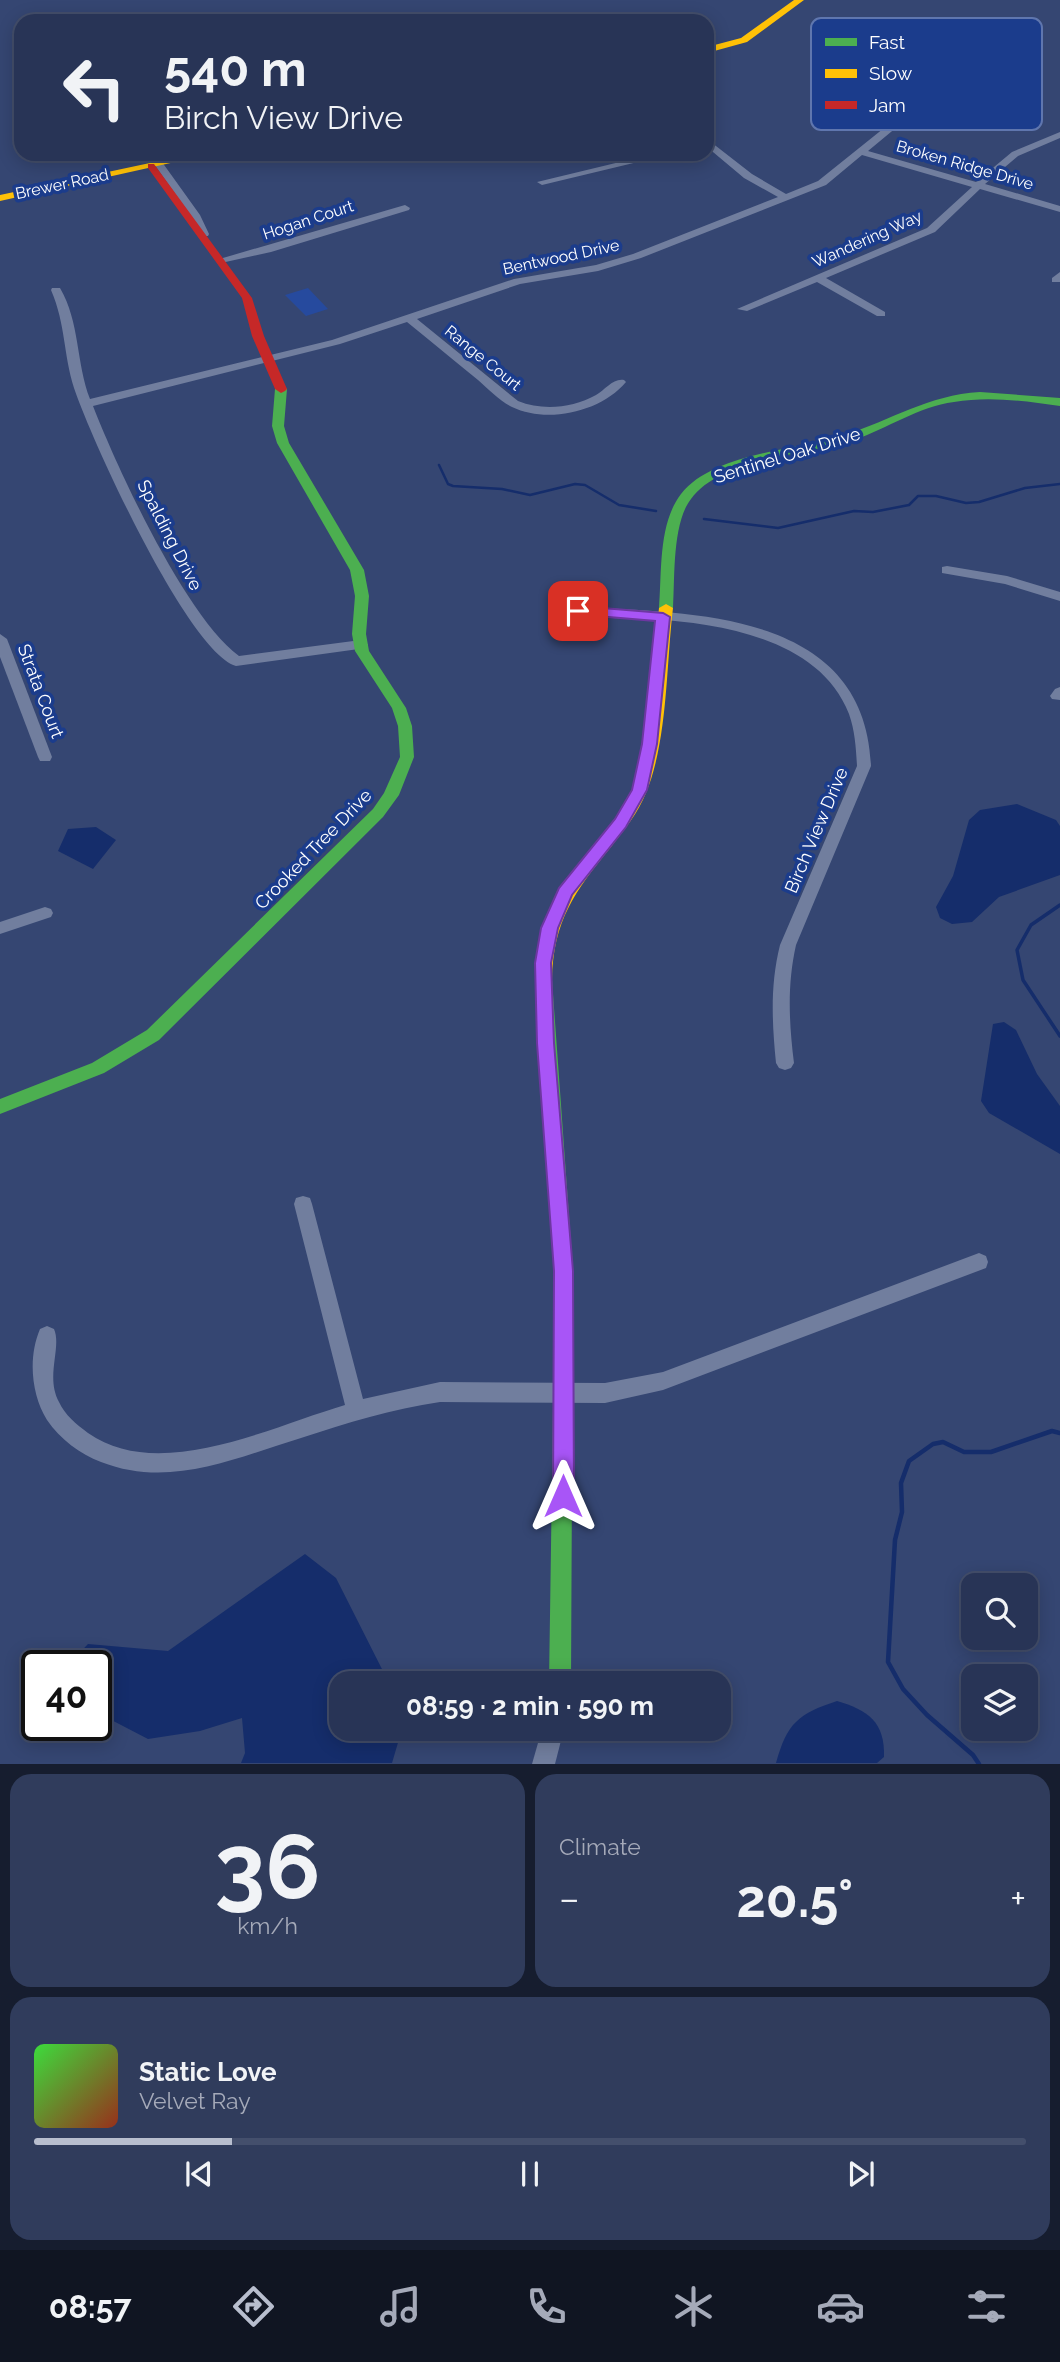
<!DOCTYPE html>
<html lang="en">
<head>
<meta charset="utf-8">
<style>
  :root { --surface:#283456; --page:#303c5c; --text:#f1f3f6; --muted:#a5aab9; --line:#444f6c; --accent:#b8bece }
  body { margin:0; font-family:Raleway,sans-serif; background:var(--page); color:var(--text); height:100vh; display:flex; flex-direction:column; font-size:26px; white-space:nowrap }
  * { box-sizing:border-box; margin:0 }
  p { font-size:23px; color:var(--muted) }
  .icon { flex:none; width:38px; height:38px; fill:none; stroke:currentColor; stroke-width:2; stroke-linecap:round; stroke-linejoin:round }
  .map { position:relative; height:1764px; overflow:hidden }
  .drawer { display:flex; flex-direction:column; gap:10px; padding:10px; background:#161d2f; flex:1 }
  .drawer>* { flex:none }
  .banner { position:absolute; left:14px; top:14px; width:700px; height:147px; border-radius:21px; box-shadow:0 4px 18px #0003,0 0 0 2px var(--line); background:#283456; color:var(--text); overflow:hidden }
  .fabs { position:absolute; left:961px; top:1573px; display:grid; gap:14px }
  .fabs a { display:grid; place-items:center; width:77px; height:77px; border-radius:14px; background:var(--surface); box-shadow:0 4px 18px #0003,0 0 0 2px var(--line); font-size:35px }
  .speed { position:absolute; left:21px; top:1650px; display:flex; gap:14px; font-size:35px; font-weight:700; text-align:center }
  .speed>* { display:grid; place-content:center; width:91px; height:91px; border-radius:50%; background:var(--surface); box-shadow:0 4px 18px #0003,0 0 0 2px var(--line); line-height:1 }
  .speed .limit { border:4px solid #111; border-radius:10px; background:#fff; color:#111 }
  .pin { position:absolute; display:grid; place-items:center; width:60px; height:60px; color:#fff; margin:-30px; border-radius:14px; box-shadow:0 4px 10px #0006 }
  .me { position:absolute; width:77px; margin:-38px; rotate:0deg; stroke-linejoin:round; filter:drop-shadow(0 0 5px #0008) }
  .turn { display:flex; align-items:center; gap:24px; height:147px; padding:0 35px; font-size:32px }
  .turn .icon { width:91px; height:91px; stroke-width:2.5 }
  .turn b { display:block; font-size:49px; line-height:60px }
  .big { font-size:52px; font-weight:700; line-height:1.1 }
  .drawer .widget { flex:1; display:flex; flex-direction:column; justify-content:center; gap:10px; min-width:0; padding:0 24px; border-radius:21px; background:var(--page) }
  .drawer .dial { align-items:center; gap:0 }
  .dial b { font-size:91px; line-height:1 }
  .song { display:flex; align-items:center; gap:21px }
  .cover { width:84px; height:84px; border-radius:10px; background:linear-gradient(135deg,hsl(120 70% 55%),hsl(10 70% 35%)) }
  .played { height:7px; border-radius:4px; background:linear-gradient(90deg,var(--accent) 20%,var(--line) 20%) }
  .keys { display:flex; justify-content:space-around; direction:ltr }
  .heat { display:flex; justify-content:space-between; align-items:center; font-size:38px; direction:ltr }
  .drawer .tiles { flex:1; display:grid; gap:10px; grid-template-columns:1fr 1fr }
  .widget:last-child { grid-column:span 2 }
  .trip { position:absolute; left:329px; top:1671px; width:402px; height:70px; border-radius:21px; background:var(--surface); box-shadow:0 4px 18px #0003,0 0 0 2px var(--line); font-weight:700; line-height:70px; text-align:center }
  .tab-bar { display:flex; height:112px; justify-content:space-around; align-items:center; background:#101522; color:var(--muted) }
  .tab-bar .icon { width:49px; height:49px }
  .tab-bar .selected { color:var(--accent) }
  .tab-bar b { font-size:32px; color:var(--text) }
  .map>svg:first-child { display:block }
</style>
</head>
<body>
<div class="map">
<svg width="1060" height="1764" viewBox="0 0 1060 1764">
  <rect width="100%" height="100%" fill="#354672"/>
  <polygon fill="#264a9e" points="308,288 328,309 306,316 285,295"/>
  <g fill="#152d6b">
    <polygon points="1017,804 1056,820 1060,826 1060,875 999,897 972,922 952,924 940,918 936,907 953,876 969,820 980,810"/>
    <polygon points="96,827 116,840 93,869 58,851 68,829"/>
    <polygon points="1004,1022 1016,1030 1037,1074 1060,1106 1060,1154 989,1113 981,1101 993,1024"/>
    <polygon points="305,1554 336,1578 389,1683 341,1684 341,1729 402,1729 392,1763 241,1763 245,1753 242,1718 200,1731 148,1739 96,1712 96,1666 67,1666 88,1644 168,1651"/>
    <path d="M837,1701c31,9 48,21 47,56l-7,6h-101c11,-40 22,-49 61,-62z"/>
  </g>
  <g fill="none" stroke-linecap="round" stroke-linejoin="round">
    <g stroke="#152d6b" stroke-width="2.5">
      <polyline points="439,465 448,484 453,486 502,489 530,495 575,484 585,485 619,505 656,511"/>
      <polyline points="704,519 778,528 854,511 873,512 909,505 918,496 936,496 966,503 979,502 1025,488 1060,484"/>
    </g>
    <polyline stroke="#152d6b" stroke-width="3.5" points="1060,905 1031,925 1017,950 1023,980 1060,1036"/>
    <polyline stroke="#152d6b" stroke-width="4.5" points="979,1764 973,1755 927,1715 903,1689 888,1662 895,1540 902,1512 901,1483 909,1461 933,1444 943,1442 964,1452 991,1452 1052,1431 1060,1433"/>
    <g fill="#717e9e" fill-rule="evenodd">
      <path d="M1014,74l5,3 -2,2 -102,33 -47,39 108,31 36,-30 48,-20v6l-42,18 -33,28 75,22v6l-80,-23 -45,43 -109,46 59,34v4h-8l-60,-34 -70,29 -10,-2 190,-81 45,-41 -110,-32 -36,30 -185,73 -43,13 -78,13 -103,35 101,82c25,10 54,7 78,-6 9,-5 17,-17 28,-15l2,2c-25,30 -79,42 -114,25 -12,-6 -24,-18 -34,-27 -24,-19 -47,-39 -71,-58l-67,22 -247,62c25,64 93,211 146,250l122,-16 5,2 2,3 -2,3 -130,18c-48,-14 -145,-227 -162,-278 -11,-34 -8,-63 -23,-98l1,-2h8c20,34 16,75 30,111l242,-59 182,-61 82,-14 37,-11 145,-57 -34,-19 -37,-31v-8l45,35 34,20 32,-13 91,-73z"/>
      <polygon points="653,154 671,154 542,185 537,182"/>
      <polygon points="156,162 162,162 200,215 209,234 208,236 200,236 190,215 154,164"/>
      <polygon points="405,205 410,208 409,210 271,252 221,263 216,260"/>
      <polygon points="1060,272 1060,282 1052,282 1052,278"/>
      <polygon points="947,566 1007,576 1060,592 1060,601 1005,584 942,573 942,567"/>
      <path d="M578,607c116,6 287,4 293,159l-75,179c-9,40 -7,78 -2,118l-3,5 -6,2 -6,-2 -3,-5c-4,-40 -6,-78 4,-118l77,-179c-1,-18 -2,-35 -8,-52 -29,-75 -127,-90 -196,-95 -26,-1 -55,1 -80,-5l-2,-3z"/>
      <polygon points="0,634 7,639 52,757 50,761 40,761 38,757 0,657"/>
      <polygon points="1060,687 1060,700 1052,699 1050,696 1055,689"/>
      <polygon points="45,907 51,909 53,913 51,917 0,934 0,922"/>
      <path d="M303,1196l7,2 2,6 51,195 77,-17 165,1 58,-11 316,-119 7,3 2,6 -2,6 -323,122 -58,13 -165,-1c-48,7 -93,21 -139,36 -66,20 -131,51 -200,24 -21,-8 -41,-23 -54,-42 -16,-26 -19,-63 -7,-91l7,-3 7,3c8,18 -9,48 5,73 6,13 17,22 29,31 71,50 182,-6 257,-28l-51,-201 2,-6z"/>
      <polygon points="542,1729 564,1729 555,1764 532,1764"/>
    </g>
    <g fill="#4caf50" fill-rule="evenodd">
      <polygon points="281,385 287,389 284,426 289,443 364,570 369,596 366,634 369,651 406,708 412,726 414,757 399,795 383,817 159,1040 104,1073 0,1114 0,1099 92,1063 147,1030 373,809 384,793 400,757 398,726 392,708 355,651 352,634 355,596 350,570 277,443 272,426 275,389"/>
      <path d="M980,392l80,6v8c-35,-5 -71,-10 -106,-4 -36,5 -66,26 -100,38 -46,15 -132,17 -163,59 -19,24 -16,79 -18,109l-7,4 -5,-1 -2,-3c3,-36 -1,-84 22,-114 32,-41 116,-44 163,-59 48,-15 84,-40 136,-43z"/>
      <polygon points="544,973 550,975 552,980 573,1271 571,1684 549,1684 555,1271 536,980 538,975"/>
    </g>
    <g fill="#ffc107" fill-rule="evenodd">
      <polygon points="794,0 804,0 747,42 707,53 707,47 741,38"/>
      <polygon points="192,154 211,154 0,201 0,195"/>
      <path d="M666,604l7,4c-7,58 -5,131 -27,185 -8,20 -22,37 -35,54 -36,44 -58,74 -59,133l-2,5h-12c-4,-9 -3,-22 -1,-32 9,-63 59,-98 89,-150 26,-45 27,-142 33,-195z"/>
    </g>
    <polygon fill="#c62828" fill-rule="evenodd" points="148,164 154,164 252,298 264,336 287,389 285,391 281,393 275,389 252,336 242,298 148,168"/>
  </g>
  <polygon fill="#a855f7" stroke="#6d37a1" stroke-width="2" points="578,606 663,613 670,617 657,744 647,790 626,827 572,895 558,928 551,963 554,1043 573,1271 574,1496 571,1504 563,1507 556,1504 553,1496 554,1271 537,1043 535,963 541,928 559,888 615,819 632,790 642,744 655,621 573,614 571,611"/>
  <g text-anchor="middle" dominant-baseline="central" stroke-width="7" stroke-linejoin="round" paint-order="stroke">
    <g font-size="16" fill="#fff" stroke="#1b3c8c">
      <text transform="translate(965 165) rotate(16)">Broken Ridge Drive</text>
      <text transform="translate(62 184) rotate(-12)">Brewer Road</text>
      <text transform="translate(308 220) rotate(-18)">Hogan Court</text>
      <text transform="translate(867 239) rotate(-24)">Wandering Way</text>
      <text transform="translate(561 257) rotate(-12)">Bentwood Drive</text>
      <text transform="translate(483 358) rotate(39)">Range Court</text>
    </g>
    <g font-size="18" fill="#fff" stroke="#1b3c8c">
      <text transform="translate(787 455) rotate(-17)">Sentinel Oak Drive</text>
      <text transform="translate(170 535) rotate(63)">Spalding Drive</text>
      <text transform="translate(41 691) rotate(69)">Strata Court</text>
      <text transform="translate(816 830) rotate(-67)">Birch View Drive</text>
      <text transform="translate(313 849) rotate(-46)">Crooked Tree Drive</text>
    </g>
  </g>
  <rect x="811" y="18" width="231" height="112" rx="10" fill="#1b3c8c" stroke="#5f76ae" stroke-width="2"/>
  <rect x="825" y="38" width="32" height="8" fill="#4caf50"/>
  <rect x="825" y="69" width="32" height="9" fill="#ffc107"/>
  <rect x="825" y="101" width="32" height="8" fill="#c62828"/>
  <g font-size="19" fill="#fff">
    <text x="869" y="49">Fast</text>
    <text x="869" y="80">Slow</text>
    <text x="869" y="112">Jam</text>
  </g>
</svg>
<div class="fabs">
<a><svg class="icon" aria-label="search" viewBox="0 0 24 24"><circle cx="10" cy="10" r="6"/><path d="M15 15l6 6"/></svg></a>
<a><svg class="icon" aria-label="layers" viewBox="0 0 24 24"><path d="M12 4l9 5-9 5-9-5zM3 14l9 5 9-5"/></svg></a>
</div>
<div class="speed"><div class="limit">40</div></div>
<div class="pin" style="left:578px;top:611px;background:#d93025"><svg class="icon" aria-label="arrive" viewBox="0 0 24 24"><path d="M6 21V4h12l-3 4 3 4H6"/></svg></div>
<svg class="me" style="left:563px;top:1496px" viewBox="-20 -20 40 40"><path d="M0-17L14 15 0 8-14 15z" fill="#a855f7" stroke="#fff" stroke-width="4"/></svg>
<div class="trip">08:59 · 2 min · 590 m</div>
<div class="banner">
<div class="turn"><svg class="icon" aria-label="left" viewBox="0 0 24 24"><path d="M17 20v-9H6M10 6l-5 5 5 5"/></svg><div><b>540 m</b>Birch View Drive</div></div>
</div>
</div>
<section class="drawer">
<div class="tiles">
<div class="widget dial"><b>36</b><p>km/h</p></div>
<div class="widget"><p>Climate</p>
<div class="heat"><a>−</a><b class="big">20.5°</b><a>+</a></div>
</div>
<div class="widget">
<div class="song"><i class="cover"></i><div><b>Static Love</b><p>Velvet Ray</p></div></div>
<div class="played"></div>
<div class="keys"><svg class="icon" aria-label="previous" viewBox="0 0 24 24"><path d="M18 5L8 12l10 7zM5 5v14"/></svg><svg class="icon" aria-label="pause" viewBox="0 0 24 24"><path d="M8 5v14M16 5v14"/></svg><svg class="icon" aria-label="next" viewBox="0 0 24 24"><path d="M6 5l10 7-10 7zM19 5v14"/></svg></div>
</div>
</div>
</section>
<nav class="tab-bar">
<b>08:57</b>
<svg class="icon selected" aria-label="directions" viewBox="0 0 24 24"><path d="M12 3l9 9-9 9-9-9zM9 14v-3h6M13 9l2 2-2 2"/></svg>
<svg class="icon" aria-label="music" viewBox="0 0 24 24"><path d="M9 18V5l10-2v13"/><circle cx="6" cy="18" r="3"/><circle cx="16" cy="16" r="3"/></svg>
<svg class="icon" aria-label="phone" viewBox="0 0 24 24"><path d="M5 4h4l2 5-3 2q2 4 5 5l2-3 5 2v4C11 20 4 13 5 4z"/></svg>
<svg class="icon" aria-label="climate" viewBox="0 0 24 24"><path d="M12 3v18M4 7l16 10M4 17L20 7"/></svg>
<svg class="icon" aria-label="car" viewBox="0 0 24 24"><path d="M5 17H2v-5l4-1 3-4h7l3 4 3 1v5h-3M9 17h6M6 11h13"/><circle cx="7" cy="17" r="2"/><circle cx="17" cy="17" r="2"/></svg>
<svg class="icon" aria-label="filters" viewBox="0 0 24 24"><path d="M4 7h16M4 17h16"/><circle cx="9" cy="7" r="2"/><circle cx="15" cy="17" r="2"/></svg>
</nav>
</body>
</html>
